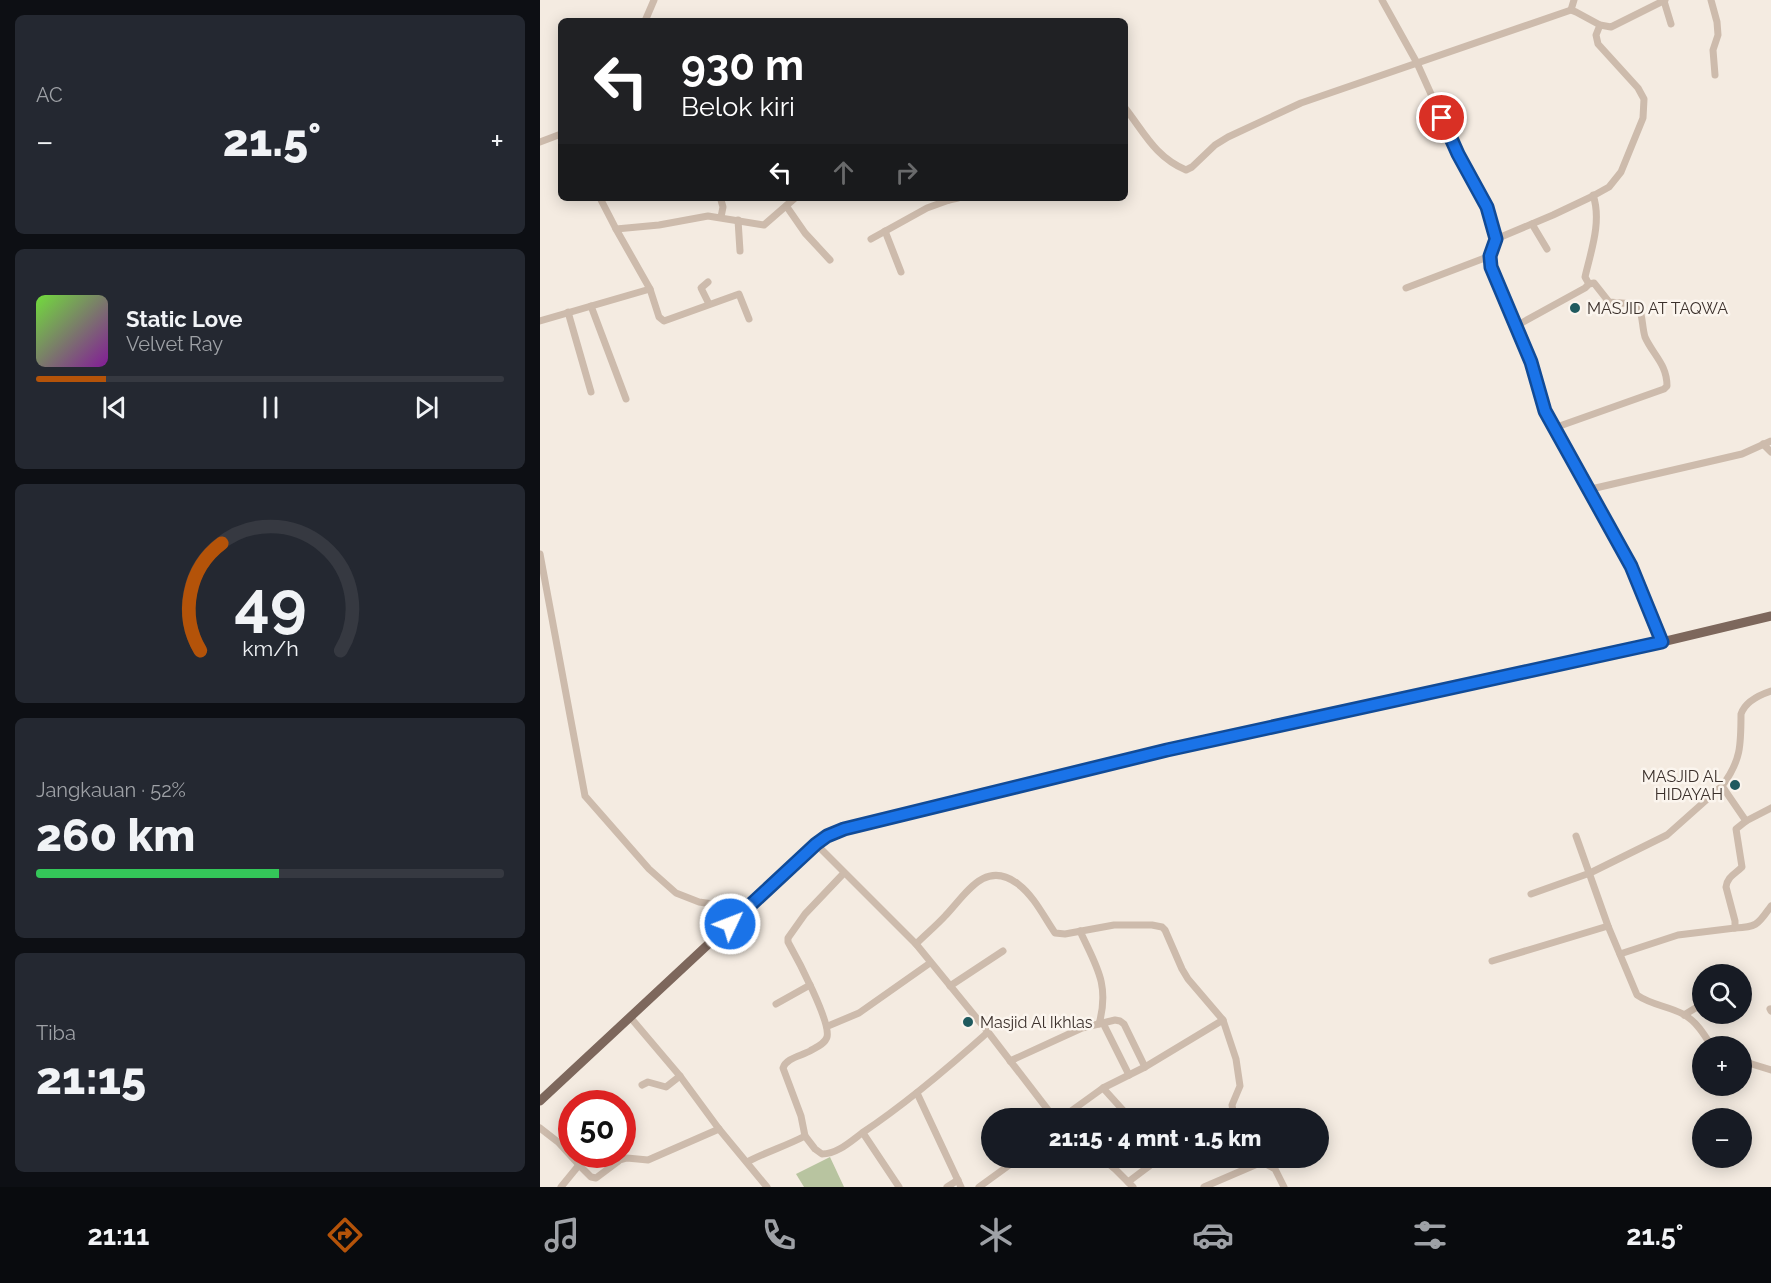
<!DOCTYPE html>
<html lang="id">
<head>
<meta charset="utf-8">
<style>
  :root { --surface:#171b24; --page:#242831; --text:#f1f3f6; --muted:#9ea1a6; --line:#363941; --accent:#b45309 }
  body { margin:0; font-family:Raleway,sans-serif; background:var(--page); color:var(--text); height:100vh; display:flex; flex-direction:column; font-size:22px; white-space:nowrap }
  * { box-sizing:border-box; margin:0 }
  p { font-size:20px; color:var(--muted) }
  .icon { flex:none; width:33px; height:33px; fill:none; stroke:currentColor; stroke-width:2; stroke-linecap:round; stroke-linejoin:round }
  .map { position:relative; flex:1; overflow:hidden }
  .details { display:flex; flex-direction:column; gap:15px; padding:15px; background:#0d0f14; width:540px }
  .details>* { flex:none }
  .guide { position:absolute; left:18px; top:18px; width:570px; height:183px; border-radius:9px; box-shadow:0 3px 15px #0003; background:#202124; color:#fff; overflow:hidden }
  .fabs { position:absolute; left:1152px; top:964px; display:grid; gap:12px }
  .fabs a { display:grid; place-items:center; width:60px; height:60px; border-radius:50%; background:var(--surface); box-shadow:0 3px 15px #0003; font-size:30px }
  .speed { position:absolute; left:18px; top:1090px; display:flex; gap:12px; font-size:30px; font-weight:700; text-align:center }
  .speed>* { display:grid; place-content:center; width:78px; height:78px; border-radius:50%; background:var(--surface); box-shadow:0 3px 15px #0003; line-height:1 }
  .speed .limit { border:9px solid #d22; background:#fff; color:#111 }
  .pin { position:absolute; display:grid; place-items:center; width:51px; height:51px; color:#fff; margin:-26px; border:3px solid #fff; border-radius:50%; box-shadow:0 2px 6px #0007 }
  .me { position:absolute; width:66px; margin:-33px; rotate:47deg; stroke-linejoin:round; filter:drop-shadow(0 0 4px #0008) }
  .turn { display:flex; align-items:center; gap:21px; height:126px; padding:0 24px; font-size:27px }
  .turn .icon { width:78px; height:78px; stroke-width:2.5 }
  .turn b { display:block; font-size:42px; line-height:51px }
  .lanes { display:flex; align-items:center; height:57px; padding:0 24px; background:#0003; justify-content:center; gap:30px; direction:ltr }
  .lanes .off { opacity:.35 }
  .big { font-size:45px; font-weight:800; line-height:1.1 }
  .details .tile { flex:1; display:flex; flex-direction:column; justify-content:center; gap:9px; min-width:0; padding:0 21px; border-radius:9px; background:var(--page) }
  .details .dial { align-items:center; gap:0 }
  .dial svg { height:156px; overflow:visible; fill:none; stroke:var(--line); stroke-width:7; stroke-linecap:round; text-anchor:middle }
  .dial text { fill:var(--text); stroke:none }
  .song { display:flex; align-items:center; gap:18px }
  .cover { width:72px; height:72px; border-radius:9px; background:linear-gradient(135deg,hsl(100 70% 55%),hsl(290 70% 35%)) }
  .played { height:6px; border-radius:3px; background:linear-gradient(90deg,var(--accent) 15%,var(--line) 15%) }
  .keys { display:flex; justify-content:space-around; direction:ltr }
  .heat { display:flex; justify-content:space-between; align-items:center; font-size:33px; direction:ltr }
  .charge { height:9px; border-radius:4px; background:linear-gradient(90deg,#34c759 52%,var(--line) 0) }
  .trip { position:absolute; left:441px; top:1108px; width:348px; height:60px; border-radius:30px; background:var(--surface); box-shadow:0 3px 15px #0003; font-weight:800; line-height:60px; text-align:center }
  .tabs { display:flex; height:96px; justify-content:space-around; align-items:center; background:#090b0e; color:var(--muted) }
  .tabs .icon { width:42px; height:42px }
  .tabs .selected { color:var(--accent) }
  .tabs b { font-size:27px; color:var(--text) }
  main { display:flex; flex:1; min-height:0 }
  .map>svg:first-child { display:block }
</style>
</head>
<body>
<main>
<section class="details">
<div class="tile"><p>AC</p>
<div class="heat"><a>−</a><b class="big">21.5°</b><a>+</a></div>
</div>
<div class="tile">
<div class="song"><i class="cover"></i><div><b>Static Love</b><p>Velvet Ray</p></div></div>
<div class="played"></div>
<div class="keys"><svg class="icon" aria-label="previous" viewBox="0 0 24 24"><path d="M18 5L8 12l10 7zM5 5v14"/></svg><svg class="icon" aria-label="pause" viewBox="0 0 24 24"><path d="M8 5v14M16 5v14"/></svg><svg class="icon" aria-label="next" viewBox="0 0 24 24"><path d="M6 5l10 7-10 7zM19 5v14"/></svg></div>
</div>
<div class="tile dial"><svg viewBox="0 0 100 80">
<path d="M14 69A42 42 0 1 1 86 69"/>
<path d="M14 69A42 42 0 0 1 25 14" stroke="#b45309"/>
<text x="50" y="56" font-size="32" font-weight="700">49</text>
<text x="50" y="72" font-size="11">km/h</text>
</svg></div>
<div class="tile"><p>Jangkauan · 52%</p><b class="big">260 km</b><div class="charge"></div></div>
<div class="tile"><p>Tiba</p><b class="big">21:15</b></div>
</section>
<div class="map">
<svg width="1231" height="1187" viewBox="0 0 1231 1187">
  <rect width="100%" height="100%" fill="#f4ebe1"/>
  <polygon fill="#b8c4a0" points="290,1157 304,1187 264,1187 256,1174"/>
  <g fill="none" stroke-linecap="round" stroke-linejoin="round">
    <g stroke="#cdbbac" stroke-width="7">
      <polyline points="842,0 877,63 918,154 947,207 956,239 950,256 951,267 991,362 1005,411 1091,566 1122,642"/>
      <polyline points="1171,0 1177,22 1178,35 1173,50 1175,75"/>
      <polyline points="1124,1 1131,24"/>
      <polyline points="1031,10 1034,0"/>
      <polyline points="105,21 114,0"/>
      <path d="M585,108c19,24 30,49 61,62l6,-3 23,-22 13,-8 73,-34 270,-93 5,2 24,13 11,2 54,-27"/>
      <polyline points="0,142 21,134"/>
      <polyline points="60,198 76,229 119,225 168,216 224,225 255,198"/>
      <polyline points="406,198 409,200 418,198"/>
      <polyline points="247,207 265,233 290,260"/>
      <polyline points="181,217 183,207 181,200 182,198"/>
      <polyline points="198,220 200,251"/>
      <polyline points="992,224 1007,249"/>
      <polyline points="345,231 361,272"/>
      <polyline points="331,239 387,208 409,200"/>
      <polyline points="956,239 1013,215 1051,197 1069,187 1081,172 1103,118 1104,99 1098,88 1058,44 1056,35 1060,25"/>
      <polyline points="168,282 161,288 169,304"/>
      <path d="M1049,284l-4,-7c6,-26 17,-56 8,-82"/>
      <polyline points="866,288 950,256"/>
      <polyline points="110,289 119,317 124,321 199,294 209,319"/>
      <polyline points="51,306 86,399"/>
      <polyline points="28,312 51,392"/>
      <polyline points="0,321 110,289 76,229"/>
      <path d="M976,326l69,-38 4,-4 5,-1 15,19 25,2 5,4c4,9 3,19 6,29 8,18 22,27 22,49l-3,3 -110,39"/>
      <polyline points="1223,444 1231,452"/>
      <polyline points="1047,490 1202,454 1231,441"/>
      <polyline points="0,554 45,796 109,869 136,893 159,902 207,909"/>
      <polyline points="1182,786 1206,821"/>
      <path d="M1036,836l32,90 29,69c14,10 31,11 46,19 13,7 21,20 29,33"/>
      <polyline points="276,844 376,944 448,1032 515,1119"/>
      <path d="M303,874l-38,40 -17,24v4c9,16 43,80 39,95 -2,7 -12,11 -17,14 -9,5 -24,7 -27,17l18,48 4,20 10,13 7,5c15,0 28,-12 40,-21 45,-30 86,-65 126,-101"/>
      <path d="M991,894l59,-21 77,-38 55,-49c19,-25 19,-41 19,-72 4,-12 18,-19 30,-23"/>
      <path d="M1195,928c23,-1 23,-4 36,-22"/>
      <path d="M540,931c16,35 30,53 19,93"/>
      <path d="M376,944c10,-10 21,-19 30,-29 20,-21 39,-56 72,-31 16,12 26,33 37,49l10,1 49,-9h38l10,2 3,3 17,39 6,10 35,41 13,39 4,27 -8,19 1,6 4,8"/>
      <path d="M1080,954l58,-19 57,-7v-7l-9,-34c1,-10 9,-13 16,-20l-6,-38 10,-8 25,-13"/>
      <polyline points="952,961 1068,926"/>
      <polyline points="410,986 463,951"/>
      <polyline points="236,1004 270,985"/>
      <polyline points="1230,1009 1231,1011"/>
      <polyline points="1144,1015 1162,1004"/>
      <polyline points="90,1017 140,1076 179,1129 227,1187"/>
      <polyline points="563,1023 589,1075"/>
      <polyline points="288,1026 319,1013 390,963"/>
      <polyline points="470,1061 542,1028 575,1020 580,1021 584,1024 605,1067"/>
      <polyline points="1202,1061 1231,1070"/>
      <polyline points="102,1085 108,1082 126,1087 140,1076"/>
      <polyline points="563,1088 591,1119"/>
      <polyline points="377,1093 421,1187"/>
      <polyline points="520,1119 563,1088 605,1067 683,1020"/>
      <polyline points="0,1128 18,1142 39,1165"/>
      <polyline points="323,1133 359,1187"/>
      <polyline points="562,1158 575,1169 593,1187"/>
      <path d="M207,1162c19,-10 39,-16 58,-26"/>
      <polyline points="588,1182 620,1158"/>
      <polyline points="21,1187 39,1165 51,1177 56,1178 80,1160 87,1158 108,1160 179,1129"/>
      <polyline points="407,1187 418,1180"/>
      <polyline points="439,1187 479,1158"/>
      <polyline points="664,1187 722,1162 735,1169 744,1187"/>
    </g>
    <polyline stroke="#7d675c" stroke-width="9" points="0,1101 276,844 295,832 627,750 1122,642 1231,616"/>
  </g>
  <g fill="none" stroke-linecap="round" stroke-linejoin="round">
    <g stroke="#114b97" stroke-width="15">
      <polyline id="route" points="190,924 276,844 287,836 304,829 627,750 1122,642 1091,566 1005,411 991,362 951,267 950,256 956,239 947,207 918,154 902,118"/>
    </g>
    <use href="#route" stroke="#1a73e8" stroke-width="10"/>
  </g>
  <g fill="#1f5a5e" stroke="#fbf5ee" stroke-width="2">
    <circle cx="1035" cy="308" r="6"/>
    <circle cx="1195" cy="785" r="6"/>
    <circle cx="428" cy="1022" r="6"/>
  </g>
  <g text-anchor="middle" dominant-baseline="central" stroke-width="5" stroke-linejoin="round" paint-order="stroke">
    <g font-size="16" fill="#3b302b" stroke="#fbf5ee" text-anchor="start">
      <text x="1047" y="308">MASJID AT TAQWA</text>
      <text x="1183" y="776" text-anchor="end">MASJID AL<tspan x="1183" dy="18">HIDAYAH</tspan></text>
      <text x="440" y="1022">Masjid Al Ikhlas</text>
    </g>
  </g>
</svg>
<div class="fabs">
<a><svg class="icon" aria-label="search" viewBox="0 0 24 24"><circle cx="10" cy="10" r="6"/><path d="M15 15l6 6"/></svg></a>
<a>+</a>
<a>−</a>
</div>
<div class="speed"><div class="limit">50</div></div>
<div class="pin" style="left:902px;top:118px;background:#d93025"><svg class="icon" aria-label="arrive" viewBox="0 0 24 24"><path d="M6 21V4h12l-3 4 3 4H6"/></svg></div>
<svg class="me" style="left:190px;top:924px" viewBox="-20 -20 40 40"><circle r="17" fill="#1a73e8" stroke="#fff" stroke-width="3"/><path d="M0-11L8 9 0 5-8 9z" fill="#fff"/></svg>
<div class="trip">21:15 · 4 mnt · 1.5 km</div>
<div class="guide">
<div class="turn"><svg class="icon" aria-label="left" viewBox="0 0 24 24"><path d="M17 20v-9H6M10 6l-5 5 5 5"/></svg><div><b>930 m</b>Belok kiri</div></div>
<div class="lanes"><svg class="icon" aria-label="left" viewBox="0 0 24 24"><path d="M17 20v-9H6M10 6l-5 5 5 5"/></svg><svg class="icon off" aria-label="ahead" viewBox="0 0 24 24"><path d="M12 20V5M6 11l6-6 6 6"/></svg><svg class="icon off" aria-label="right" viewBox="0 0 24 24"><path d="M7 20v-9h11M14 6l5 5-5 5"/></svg></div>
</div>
</div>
</main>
<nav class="tabs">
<b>21:11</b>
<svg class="icon selected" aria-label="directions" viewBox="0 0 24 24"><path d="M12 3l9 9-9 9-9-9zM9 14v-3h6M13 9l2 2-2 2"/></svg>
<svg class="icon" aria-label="music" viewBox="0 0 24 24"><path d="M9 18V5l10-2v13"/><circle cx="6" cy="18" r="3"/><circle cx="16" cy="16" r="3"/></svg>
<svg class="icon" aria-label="phone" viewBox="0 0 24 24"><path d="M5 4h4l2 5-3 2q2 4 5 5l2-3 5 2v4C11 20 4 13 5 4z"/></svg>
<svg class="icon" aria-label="climate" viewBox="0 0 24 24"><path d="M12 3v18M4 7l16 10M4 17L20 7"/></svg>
<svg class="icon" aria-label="car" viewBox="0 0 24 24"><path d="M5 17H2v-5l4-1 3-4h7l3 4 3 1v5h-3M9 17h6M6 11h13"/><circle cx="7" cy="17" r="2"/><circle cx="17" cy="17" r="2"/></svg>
<svg class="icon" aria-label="filters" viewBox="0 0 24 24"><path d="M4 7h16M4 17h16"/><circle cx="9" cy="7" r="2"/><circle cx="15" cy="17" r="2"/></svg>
<b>21.5°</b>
</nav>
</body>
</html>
